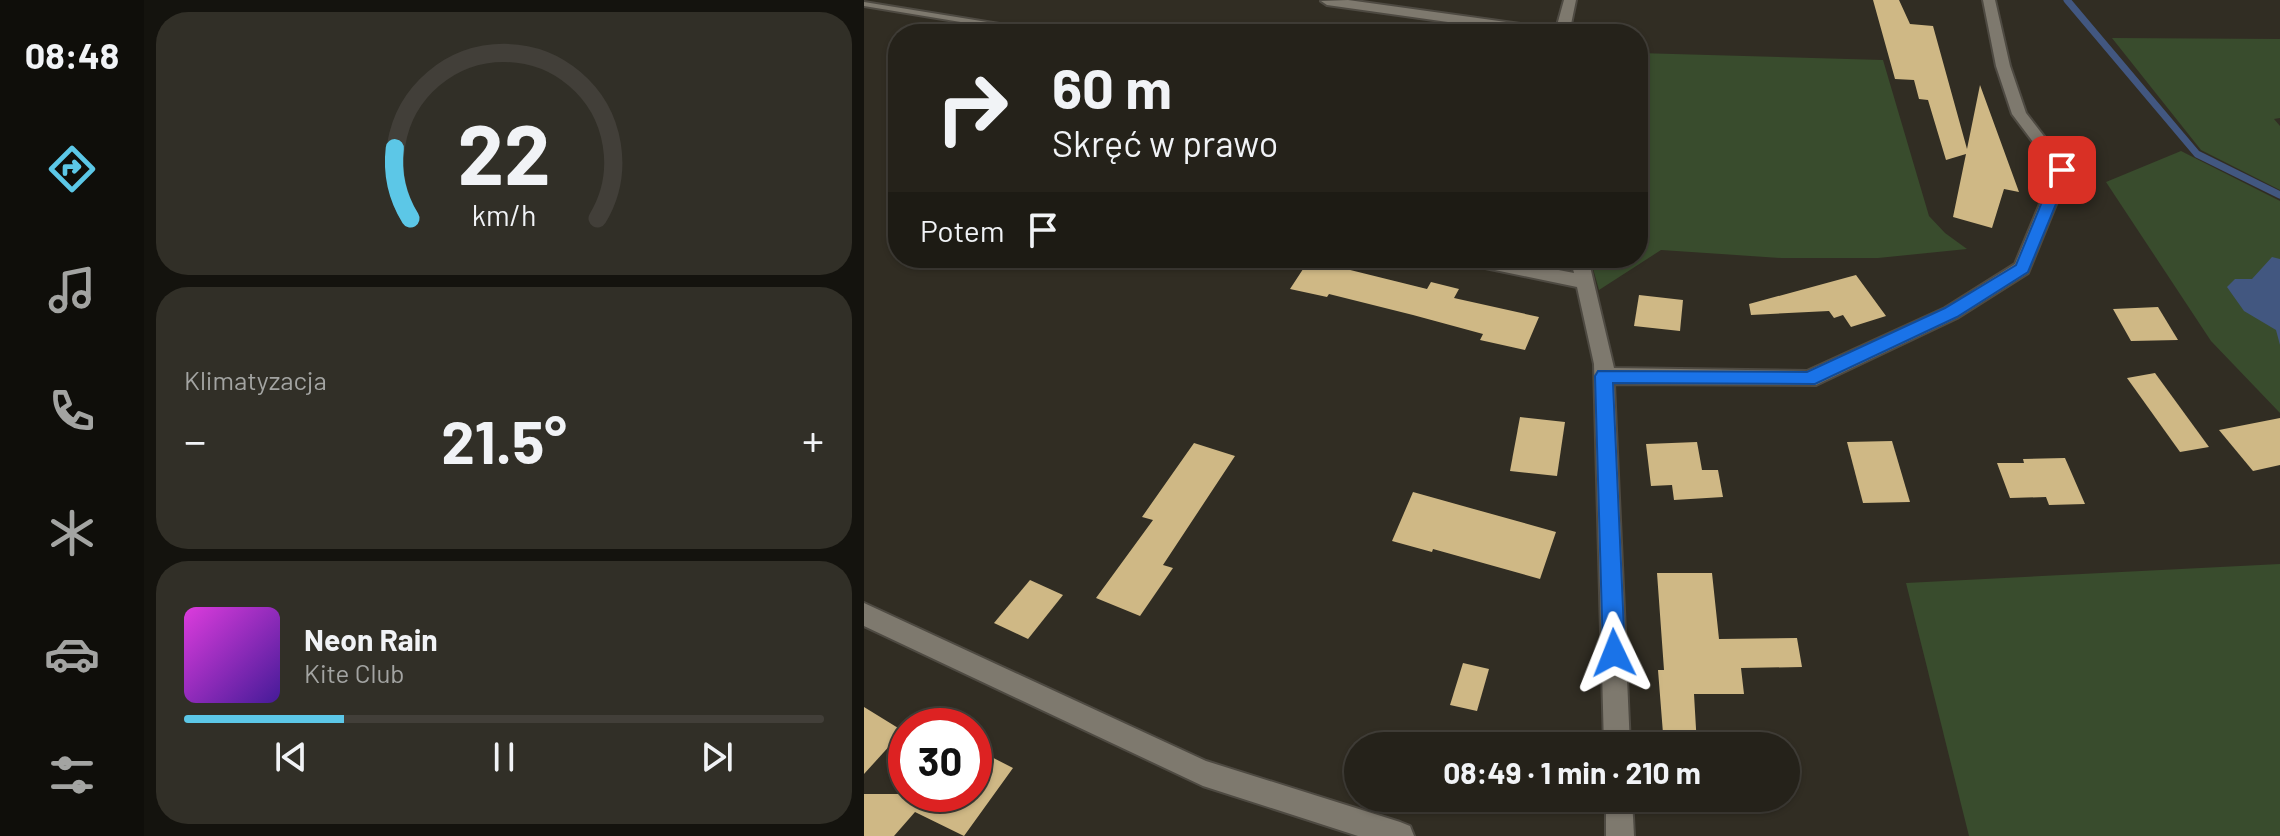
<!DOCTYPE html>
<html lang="pl">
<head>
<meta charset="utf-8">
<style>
  :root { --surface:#25221a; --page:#312f27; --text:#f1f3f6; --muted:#a3a4a2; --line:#423f39; --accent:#5cc7e7 }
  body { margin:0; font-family:Barlow,sans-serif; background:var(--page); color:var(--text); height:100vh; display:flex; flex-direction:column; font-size:30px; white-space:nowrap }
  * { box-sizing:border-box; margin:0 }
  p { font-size:26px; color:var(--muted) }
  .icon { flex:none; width:44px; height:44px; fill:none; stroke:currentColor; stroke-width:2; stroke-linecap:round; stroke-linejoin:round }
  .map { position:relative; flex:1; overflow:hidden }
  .side { display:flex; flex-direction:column; gap:12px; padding:12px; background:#14130e; width:720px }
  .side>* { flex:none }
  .banner { position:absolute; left:24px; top:24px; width:760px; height:244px; border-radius:32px; box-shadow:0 2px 6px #0004,0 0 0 2px var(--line); background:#25221a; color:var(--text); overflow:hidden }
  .speed { position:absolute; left:24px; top:708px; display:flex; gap:16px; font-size:40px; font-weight:700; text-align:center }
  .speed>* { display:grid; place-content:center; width:104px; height:104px; border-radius:50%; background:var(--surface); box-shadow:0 2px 6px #0004,0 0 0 2px var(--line); line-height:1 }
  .speed .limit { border:12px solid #d22; background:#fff; color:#111 }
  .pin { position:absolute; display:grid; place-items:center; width:68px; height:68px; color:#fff; margin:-34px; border-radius:16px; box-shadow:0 4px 12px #0006 }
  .me { position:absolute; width:88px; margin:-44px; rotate:358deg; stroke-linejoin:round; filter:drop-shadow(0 0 6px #0008) }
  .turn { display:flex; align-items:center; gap:28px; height:168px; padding:0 32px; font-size:36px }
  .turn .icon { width:104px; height:104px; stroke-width:2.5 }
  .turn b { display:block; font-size:56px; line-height:68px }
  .then { display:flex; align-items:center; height:76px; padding:0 32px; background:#0003; gap:16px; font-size:30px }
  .big { font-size:60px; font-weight:700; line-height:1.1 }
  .side .widget { flex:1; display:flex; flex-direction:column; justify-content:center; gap:12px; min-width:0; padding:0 28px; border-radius:32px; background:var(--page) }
  .side .dial { align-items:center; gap:0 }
  .dial svg { height:208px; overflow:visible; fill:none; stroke:var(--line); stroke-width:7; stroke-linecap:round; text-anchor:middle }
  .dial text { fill:var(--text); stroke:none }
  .song { display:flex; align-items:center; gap:24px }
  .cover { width:96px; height:96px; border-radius:12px; background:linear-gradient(135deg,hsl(300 70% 55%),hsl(260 70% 35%)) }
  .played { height:8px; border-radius:4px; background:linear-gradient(90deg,var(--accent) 25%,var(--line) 25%) }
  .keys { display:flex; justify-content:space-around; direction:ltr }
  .heat { display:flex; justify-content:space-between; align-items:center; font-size:44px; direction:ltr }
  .trip { position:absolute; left:480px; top:732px; width:456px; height:80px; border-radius:40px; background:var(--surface); box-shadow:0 2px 6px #0004,0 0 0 2px var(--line); font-weight:700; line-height:80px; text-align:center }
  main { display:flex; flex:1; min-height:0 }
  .tabs { display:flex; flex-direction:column; width:144px; justify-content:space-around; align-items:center; background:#0f0e0a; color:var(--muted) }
  .tabs .icon { width:56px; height:56px }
  .tabs .current { color:var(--accent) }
  .tabs b { font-size:36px; color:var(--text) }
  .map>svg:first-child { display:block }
</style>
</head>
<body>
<main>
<nav class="tabs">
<b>08:48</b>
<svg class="icon current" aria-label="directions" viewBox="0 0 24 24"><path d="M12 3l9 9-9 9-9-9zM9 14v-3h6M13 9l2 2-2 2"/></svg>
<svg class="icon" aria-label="music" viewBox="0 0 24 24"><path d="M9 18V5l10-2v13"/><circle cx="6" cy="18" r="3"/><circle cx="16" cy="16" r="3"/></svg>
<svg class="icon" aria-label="phone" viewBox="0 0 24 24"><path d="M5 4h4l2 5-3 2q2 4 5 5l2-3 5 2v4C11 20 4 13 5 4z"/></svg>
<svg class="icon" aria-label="climate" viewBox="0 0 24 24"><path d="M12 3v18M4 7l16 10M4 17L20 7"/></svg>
<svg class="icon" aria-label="car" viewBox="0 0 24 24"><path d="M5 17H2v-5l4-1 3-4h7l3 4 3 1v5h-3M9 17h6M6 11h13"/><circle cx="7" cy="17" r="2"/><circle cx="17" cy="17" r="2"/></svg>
<svg class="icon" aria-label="filters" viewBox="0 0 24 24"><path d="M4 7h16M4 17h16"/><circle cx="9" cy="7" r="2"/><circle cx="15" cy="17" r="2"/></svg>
</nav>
<section class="side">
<div class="widget dial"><svg viewBox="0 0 100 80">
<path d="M14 69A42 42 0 1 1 86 69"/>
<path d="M14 69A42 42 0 0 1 8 42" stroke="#5cc7e7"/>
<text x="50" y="56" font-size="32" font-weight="700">22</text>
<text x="50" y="72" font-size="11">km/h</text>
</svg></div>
<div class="widget"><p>Klimatyzacja</p>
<div class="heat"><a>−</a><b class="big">21.5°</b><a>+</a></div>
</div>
<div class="widget">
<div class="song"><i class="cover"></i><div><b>Neon Rain</b><p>Kite Club</p></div></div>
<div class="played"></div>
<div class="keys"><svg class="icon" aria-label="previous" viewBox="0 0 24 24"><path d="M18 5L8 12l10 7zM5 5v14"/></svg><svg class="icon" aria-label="pause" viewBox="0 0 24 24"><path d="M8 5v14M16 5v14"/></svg><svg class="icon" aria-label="next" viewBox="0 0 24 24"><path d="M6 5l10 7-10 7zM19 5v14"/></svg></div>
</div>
</section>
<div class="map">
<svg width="1416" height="836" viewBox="0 0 1416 836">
  <rect width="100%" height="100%" fill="#312d23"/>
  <g fill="#394c2d">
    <polygon points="1248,38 1416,39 1416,118 1410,119 1416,126 1416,190 1337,150"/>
    <polygon points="774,53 1019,60 1065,216 1081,233 1103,249 1014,258 917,258 797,250 735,290 726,258 774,258"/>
    <polygon points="1317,151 1416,201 1416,413 1347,341 1242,182"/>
    <polygon points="1416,564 1416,836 1105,836 1042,583"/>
  </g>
  <polygon fill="#425780" points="1408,257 1416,259 1416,345 1412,330 1380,311 1363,287 1371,279 1388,279"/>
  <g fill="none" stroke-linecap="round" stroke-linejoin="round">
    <polyline stroke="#425780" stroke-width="7" points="1203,0 1333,154 1416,195"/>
  </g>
  <g fill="#cfb885">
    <polygon points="1009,0 1035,0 1046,24 1069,26 1103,149 1116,85 1155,192 1140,189 1128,228 1089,217 1102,154 1082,160 1064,100 1055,99 1050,80 1031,79"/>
    <polygon points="443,263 460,267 462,264 563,289 567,282 595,289 590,298 675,317 661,350 616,340 619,334 549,315 465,294 463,297 426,289"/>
    <polygon points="992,275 1022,316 987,327 979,315 970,318 965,311 887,315 885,304"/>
    <polygon points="775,295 819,300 816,331 770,326"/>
    <polygon points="1294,307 1314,340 1267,341 1249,309"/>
    <polygon points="1291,373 1345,447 1316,452 1263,378"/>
    <polygon points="656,417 701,422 693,476 646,471"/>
    <polygon points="1416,418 1416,465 1389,471 1355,430"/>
    <polygon points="1028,441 1046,502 999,503 983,442"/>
    <polygon points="833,442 838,470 854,470 859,497 810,500 808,485 787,486 782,444"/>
    <polygon points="330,443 371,456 299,565 309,568 276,616 232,598 289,520 278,517"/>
    <polygon points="1201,458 1221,504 1185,505 1182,497 1146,498 1133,463 1160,463 1159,459"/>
    <polygon points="549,492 692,532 676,579 569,549 568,552 528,541"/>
    <polygon points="793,573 848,573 855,639 933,638 938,667 877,668 880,694 830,694 833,746 800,746 794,670 800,670"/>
    <polygon points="166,580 199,595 164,639 130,623"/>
    <polygon points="599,663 625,669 613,711 586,705"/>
    <polygon points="0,707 39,731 0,774"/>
    <polygon points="110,748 149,768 100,836 51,812 30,836 0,836 0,794 110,794"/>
  </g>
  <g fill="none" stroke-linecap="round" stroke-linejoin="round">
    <g stroke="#4e4a42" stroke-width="4">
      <polygon id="lane" points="0,2 184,32 188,34 169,34 0,6"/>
    </g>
    <g stroke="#4e4a42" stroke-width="4">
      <g id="street">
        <polygon points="484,0 692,29 700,0 712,0 705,34 669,34 463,5 457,1"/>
        <polygon points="1119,0 1131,0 1146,66 1162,113 1206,170 1164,273 1093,318 952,385 750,384 766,746 740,746 730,364 713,287 602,264 593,258 633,258 710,273 706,258 724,258 750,368 943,371 1081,308 1151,264 1190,170 1148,114 1132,66"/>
        <polygon points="0,603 342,761 536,822 546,826 550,836 494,836 339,786 0,626"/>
        <polygon points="742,798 768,798 770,836 742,836"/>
      </g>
    </g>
    <use href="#lane" fill="#7e796e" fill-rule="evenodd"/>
    <use href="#street" fill="#7e796e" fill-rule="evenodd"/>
  </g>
  <polygon fill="#1a73e8" stroke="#114b97" stroke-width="2" points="1198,166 1206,170 1164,272 1093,317 951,384 749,383 761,653 757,661 750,664 742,661 739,653 731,376 734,371 943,372 1081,308 1152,265 1191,170"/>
</svg>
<div class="speed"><div class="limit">30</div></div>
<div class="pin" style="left:1198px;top:170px;background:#d93025"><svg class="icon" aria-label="arrive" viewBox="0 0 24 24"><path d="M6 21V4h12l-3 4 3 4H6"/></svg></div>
<svg class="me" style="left:750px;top:653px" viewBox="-20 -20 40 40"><path d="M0-17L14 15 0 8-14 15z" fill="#1a73e8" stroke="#fff" stroke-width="4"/></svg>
<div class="trip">08:49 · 1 min · 210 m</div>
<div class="banner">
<div class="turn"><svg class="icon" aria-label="right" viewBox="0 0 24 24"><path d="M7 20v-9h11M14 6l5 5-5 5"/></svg><div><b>60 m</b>Skręć w prawo</div></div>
<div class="then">Potem<svg class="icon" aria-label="arrive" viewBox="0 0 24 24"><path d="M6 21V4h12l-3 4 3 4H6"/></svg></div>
</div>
</div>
</main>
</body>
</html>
